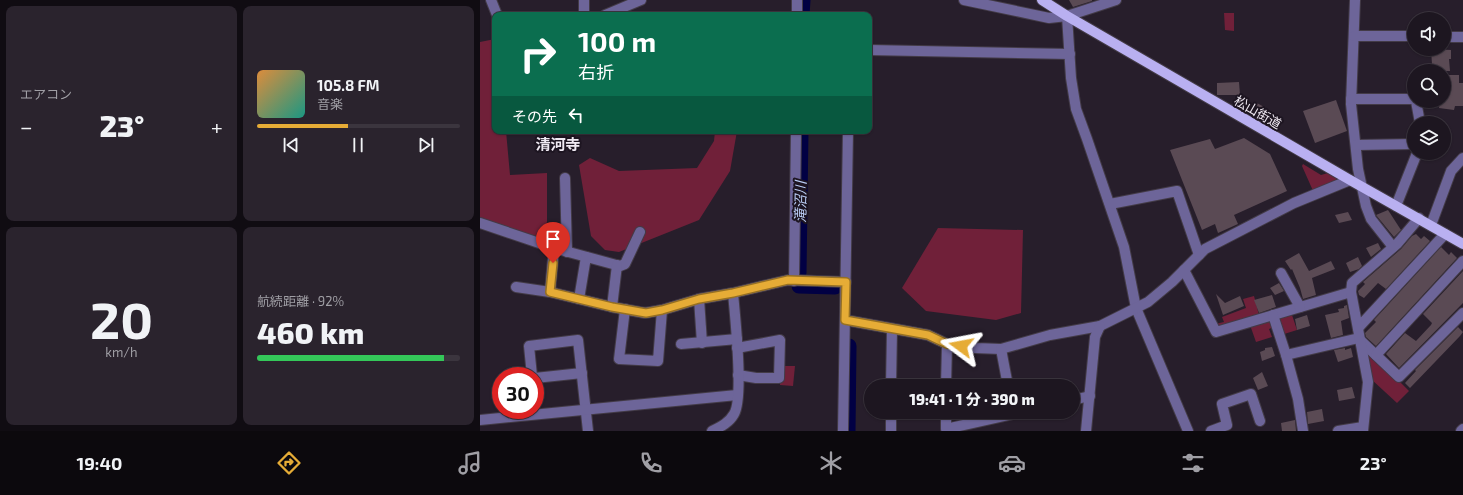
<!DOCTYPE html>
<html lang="ja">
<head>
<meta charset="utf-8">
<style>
  :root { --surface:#1d1620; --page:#2a232d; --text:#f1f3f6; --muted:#a09fa5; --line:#3b353e; --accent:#e6ac36 }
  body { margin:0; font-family:"Exo 2","Noto Sans JP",sans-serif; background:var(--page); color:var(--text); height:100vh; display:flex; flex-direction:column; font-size:15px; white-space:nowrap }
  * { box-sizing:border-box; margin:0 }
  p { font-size:13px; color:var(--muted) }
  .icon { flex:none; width:22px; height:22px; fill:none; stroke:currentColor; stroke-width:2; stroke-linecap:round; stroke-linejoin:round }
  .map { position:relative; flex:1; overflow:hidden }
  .drawer { display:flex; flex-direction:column; gap:6px; padding:6px; background:#100c12; width:480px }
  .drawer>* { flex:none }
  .guide { position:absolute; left:12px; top:12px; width:380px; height:122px; border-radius:8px; box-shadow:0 1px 3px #0004,0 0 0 1px var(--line); background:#0b6e4f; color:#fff; overflow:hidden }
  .buttons { position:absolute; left:927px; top:12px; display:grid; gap:8px }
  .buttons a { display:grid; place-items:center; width:44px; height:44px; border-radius:50%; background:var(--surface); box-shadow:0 1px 3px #0004,0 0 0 1px var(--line); font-size:20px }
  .speed { position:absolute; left:12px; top:367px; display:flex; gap:8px; font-size:20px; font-weight:700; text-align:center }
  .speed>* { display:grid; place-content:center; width:52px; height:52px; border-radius:50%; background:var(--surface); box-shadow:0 1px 3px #0004,0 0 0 1px var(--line); line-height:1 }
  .speed .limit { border:6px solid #d22; background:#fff; color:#111 }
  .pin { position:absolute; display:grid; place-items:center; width:34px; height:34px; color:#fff; margin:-41px -17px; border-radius:50% 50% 50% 0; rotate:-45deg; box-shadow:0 0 4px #0007 }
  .pin .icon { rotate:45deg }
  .me { position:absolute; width:44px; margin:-22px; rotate:283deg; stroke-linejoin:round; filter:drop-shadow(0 0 3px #0008) }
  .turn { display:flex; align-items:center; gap:14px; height:84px; padding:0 20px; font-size:18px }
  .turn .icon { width:52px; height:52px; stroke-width:2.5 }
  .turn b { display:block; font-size:28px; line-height:34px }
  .then { display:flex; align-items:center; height:38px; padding:0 20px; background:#0003; gap:8px; font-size:15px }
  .big { font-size:30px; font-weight:800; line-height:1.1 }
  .drawer .tile { flex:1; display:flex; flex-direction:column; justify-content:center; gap:6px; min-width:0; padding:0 14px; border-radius:8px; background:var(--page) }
  .drawer .dial { align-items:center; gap:0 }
  .dial b { font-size:52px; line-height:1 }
  .song { display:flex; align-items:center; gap:12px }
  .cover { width:48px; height:48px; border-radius:6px; background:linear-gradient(135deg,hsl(30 70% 55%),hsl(170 70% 35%)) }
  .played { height:4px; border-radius:2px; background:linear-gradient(90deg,var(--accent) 45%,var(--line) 45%) }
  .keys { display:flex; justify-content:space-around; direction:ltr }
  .heat { display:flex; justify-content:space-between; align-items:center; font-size:22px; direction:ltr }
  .charge { height:6px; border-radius:3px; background:linear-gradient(90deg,#34c759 92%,var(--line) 0) }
  .drawer .tiles { flex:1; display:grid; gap:6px; grid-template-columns:repeat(2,1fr) }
  .trip { position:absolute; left:384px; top:379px; width:216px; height:40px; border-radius:20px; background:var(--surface); box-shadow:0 1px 3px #0004,0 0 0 1px var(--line); font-weight:800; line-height:40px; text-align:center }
  .tabs { display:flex; height:64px; justify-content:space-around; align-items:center; background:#0c090d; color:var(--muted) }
  .tabs .icon { width:28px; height:28px }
  .tabs .selected { color:var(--accent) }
  .tabs b { font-size:18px; color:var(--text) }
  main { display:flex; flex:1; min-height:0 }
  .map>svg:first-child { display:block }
</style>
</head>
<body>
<main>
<section class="drawer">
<div class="tiles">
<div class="tile"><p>エアコン</p>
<div class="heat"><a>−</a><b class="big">23°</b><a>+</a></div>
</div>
<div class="tile">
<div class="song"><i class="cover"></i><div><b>105.8 FM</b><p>音楽</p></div></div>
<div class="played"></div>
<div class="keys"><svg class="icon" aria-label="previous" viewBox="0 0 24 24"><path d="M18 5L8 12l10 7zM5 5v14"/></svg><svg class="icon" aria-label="pause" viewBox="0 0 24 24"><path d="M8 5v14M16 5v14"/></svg><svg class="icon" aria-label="next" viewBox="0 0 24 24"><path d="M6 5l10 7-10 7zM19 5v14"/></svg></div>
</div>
<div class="tile dial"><b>20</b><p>km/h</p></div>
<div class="tile"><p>航続距離 · 92%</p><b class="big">460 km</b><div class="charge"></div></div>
</div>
</section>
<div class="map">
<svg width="983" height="431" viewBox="0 0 983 431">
  <rect width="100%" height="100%" fill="#271e2b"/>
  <g fill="#702039">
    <polygon points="744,13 754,13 754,31 745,30"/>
    <polygon points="15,39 15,131 26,131 30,175 67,173 67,222 60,238 0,218 0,42"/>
    <polygon points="235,131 257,131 250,171 219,220 139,252 125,250 111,236 99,165 110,158 139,171 217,168 234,141"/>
    <polygon points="823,164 841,175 848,173 857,178 856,183 834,193 822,166"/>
    <polygon points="458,228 543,230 541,313 516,320 446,311 422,288"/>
    <polygon points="774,296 780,319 738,331 735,324 744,322 742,317 766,308 763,299"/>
    <polygon points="812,315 817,330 801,335 796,317"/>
    <polygon points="791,320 794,327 789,329 792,337 776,342 770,325"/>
    <polygon points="884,346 929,391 917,403 891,379"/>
    <polygon points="301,366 315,366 313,386 300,385"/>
  </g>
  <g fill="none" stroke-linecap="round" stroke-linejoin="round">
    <g stroke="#010043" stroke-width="15">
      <polyline points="322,15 323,0"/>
      <polyline points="319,273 321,131"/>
      <polyline points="319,286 355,287"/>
      <polyline points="368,431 369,346"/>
    </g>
  </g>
  <g fill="#5a4a54">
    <polygon points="589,0 612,0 612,1 593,7"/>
    <polygon points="951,49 971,50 971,59 969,59 970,71 955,71 955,64 952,64"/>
    <polygon points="964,75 979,75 979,83 983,83 983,106 975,106 974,110 959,108 960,101 964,101"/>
    <polygon points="759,82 760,95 737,95 737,83"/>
    <polygon points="856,100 867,131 835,143 823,111"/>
    <polygon points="775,102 786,108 782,115 771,109"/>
    <polygon points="764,138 790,154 807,191 754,215 758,224 738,233 735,224 722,230 690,150 730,139 735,149"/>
    <polygon points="908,210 921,230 914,237 896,215"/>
    <polygon points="868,212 872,220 859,223 855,215"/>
    <polygon points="936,234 941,239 944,236 950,241 906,289 898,283 884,298 879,295 878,291 885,284 883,282 921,249 932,236"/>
    <polygon points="898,243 901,249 891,257 886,248"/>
    <polygon points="961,247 969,255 971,252 977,258 896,346 886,337 885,333 896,322 894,320"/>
    <polygon points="819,253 829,271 851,261 855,269 832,278 836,295 823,299 820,288 812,269 811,270 805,261"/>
    <polygon points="878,257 882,266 879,269 870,272 866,263"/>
    <polygon points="983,271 983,303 919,368 906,354 925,333 936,341 951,325 952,323 943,314"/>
    <polygon points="799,283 804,291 795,295 790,288"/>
    <polygon points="736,294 745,303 760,296 764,306 743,315"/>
    <polygon points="792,295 796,307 779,313 774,300"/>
    <polygon points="867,305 869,318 861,321 863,335 851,338 845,315 859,312 858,309 864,308 864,306"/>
    <polygon points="827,315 830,326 817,330 815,319"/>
    <polygon points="978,327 983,332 980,336 930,388 925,383 936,371 935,370"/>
    <polygon points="792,347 795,356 782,361 780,352 785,350 785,348"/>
    <polygon points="865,348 865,350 871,348 873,357 858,362 854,350"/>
    <polygon points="782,372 788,386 778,390 773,378"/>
    <polygon points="872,387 875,398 859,401 857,390"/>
    <polygon points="842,409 844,421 828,424 827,412"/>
    <polygon points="815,420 816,431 802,431 801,423"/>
  </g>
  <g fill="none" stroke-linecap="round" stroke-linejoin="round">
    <g stroke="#433b47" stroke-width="12">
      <g id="minor">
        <polyline points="11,0 17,15"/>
        <polyline points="104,0 104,15"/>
        <polyline points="484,0 569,18 587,16 636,0"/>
        <polyline points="875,0 871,104 878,169 886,206 891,219 913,247"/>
        <polyline points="125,15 161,0"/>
        <polyline points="317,15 317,0"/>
        <polyline points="587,16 591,78 596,109 607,139 644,247 656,308 708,431"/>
        <polyline points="874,36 934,36"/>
        <polyline points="964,37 983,37"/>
        <polyline points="389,50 590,54"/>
        <polyline points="871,99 934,99"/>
        <polyline points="936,101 940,123"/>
        <polyline points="876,145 934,144"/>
        <polyline points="85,178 87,252"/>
        <polyline points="630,204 697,191 719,255"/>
        <polyline points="916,206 937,153"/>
        <polyline points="0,223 74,248 140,266 145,264 160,232"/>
        <polyline points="951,225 971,171 983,158"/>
        <polyline points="704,270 736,332 871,292"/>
        <polyline points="801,273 820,307"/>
        <polyline points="314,281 316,131"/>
        <polyline points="36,287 70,292 132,307 165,313 182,310 219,299 253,293 308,280 366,282"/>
        <polyline points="70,292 74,248"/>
        <polyline points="99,299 106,257"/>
        <polyline points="219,299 222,343"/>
        <polyline points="132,307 137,265"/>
        <polyline points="145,309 139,359 178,361 182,310"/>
        <polyline points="793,315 806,355"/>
        <polyline points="365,320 448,335 467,344 495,348 521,349 570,335 620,326 668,302 692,282 725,249 814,203 870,180"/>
        <polyline points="878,328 965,234"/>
        <polyline points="880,340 919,377 983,313"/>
        <polyline points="201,344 257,339"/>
        <polyline points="257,348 300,340 299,378 276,378 258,375"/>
        <polyline points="521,349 528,386"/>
        <polyline points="896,355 983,261"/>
        <polyline points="52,376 49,346 98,340 108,431"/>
        <polyline points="55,378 102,373"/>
        <polyline points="411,386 412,329"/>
        <polyline points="466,386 467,344"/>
        <polyline points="593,400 610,396"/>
        <polyline points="466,412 466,429 542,412"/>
        <polyline points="0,420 257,395"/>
        <path d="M232,431c8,-4 17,-8 22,-17 10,-16 1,-98 -1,-121"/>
        <polyline points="363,431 368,131"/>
        <polyline points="411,431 411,412"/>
        <polyline points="606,431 615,337 620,326"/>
        <polyline points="731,431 747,425 742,404 771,394 780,421"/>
        <polyline points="823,431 818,399 806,355 879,338"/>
        <polyline points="858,431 883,427"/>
        <polyline points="883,431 888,382 871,292 872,283 917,244 939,218"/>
        <polyline points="981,431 983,429"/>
      </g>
    </g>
    <g stroke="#433b47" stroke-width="12">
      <polyline id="major" points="562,0 587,16 870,180 983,244"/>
    </g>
    <use href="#minor" stroke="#6d6599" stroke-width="10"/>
    <use href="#major" stroke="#b9b0f1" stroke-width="10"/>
  </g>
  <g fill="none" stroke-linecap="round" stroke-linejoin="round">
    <g stroke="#967023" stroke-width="10">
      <polyline id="route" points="73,263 70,292 132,307 166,313 182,310 219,299 253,293 308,280 366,282 365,320 448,335 467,344 481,346"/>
    </g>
    <use href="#route" stroke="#e6ac36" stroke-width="7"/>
  </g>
  <g text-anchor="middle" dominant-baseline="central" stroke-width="4" stroke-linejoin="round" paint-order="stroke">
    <g font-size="13" fill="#f0eaf3" stroke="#1d1521">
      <text transform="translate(778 112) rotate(30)">松山街道</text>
    </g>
    <g font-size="14" font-style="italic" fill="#bacdf5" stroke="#1d1521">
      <text transform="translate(320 202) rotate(-89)">滝沼川</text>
    </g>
    <g font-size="15" font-weight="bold" fill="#f0eaf3" stroke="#1d1521">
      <text x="78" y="144">清河寺</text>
    </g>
  </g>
</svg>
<div class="buttons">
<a><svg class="icon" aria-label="sound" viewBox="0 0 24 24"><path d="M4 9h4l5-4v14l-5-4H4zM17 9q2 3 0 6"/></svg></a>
<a><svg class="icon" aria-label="search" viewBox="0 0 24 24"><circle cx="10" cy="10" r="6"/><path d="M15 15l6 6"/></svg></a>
<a><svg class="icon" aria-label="layers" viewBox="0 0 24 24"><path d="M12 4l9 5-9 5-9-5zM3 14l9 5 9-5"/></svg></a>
</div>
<div class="speed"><div class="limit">30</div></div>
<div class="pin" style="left:73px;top:263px;background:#d93025"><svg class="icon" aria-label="arrive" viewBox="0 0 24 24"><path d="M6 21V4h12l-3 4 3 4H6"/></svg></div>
<svg class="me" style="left:481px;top:346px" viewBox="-20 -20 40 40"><path d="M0-17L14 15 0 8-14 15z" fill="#e6ac36" stroke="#fff" stroke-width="4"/></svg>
<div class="trip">19:41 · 1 分 · 390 m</div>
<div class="guide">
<div class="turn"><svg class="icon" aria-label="right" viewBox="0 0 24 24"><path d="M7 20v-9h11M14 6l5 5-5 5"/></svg><div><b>100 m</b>右折</div></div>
<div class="then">その先<svg class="icon" aria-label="left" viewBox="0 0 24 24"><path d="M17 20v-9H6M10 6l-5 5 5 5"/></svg></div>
</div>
</div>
</main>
<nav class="tabs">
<b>19:40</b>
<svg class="icon selected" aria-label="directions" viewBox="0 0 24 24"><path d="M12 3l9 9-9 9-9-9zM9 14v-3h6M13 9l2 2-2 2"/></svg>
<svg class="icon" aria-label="music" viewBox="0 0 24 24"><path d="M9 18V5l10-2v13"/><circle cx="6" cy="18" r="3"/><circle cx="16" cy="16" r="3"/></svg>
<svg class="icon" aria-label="phone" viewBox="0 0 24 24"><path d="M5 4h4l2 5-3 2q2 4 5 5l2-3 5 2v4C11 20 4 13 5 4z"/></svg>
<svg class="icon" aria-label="climate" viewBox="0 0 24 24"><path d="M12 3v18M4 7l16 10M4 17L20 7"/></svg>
<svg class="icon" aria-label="car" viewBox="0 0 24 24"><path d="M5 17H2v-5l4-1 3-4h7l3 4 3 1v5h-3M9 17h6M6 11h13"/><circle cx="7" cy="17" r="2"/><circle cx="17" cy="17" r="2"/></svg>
<svg class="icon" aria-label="filters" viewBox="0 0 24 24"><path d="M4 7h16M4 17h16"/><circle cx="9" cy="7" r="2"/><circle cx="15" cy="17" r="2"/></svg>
<b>23°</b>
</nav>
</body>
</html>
